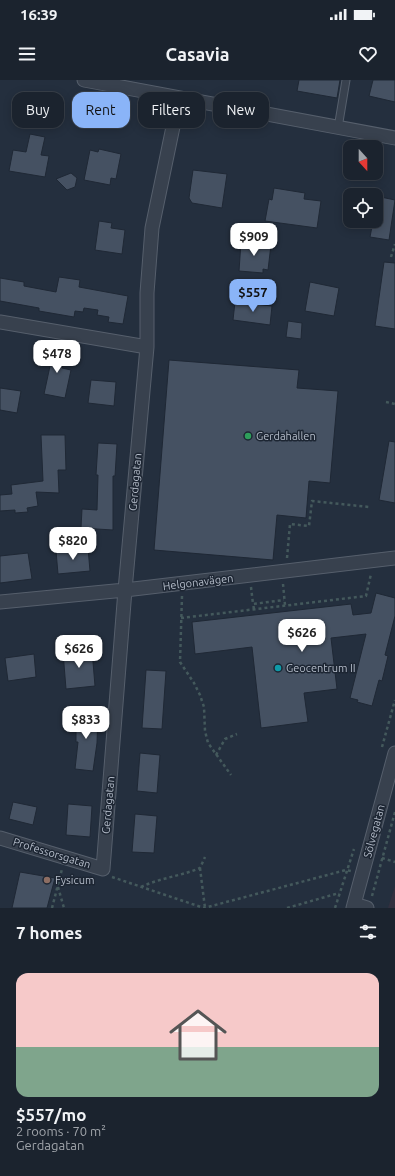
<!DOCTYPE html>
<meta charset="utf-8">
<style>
:root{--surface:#1b232e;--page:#282f3a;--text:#f1f3f6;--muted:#a0a4aa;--line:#39404a;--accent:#8ab4f8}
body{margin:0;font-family:Ubuntu,sans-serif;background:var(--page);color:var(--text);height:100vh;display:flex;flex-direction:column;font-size:15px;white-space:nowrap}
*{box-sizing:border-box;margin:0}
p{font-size:13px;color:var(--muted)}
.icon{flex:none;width:22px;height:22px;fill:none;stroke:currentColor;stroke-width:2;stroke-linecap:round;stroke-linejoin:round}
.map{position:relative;height:828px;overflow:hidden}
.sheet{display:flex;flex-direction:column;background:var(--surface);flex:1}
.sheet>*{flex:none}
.top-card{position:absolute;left:12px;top:12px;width:371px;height:36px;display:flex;gap:8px}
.needle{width:26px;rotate:159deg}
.controls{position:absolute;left:343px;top:60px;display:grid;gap:8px}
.controls a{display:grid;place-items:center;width:40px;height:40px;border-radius:8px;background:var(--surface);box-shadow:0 2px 10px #0003,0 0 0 1px var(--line);font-size:20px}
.price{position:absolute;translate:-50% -34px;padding:0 9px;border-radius:8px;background:#fff;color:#222;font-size:13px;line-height:26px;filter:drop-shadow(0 1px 2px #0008)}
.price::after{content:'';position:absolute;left:50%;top:24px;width:12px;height:9px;margin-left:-6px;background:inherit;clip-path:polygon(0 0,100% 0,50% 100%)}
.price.active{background:var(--accent);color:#111}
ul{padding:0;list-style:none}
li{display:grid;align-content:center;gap:8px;height:212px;padding:0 16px}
li span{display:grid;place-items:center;height:124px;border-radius:12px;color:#555}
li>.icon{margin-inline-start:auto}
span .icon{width:72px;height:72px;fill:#fffc;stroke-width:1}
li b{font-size:17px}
h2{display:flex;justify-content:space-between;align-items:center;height:48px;padding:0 16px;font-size:17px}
.chip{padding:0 14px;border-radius:12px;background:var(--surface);box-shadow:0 2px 10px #0003,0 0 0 1px var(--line);font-size:14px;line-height:36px}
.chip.active{background:var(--accent);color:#111}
.status{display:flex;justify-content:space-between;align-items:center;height:28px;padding:0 20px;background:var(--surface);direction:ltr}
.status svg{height:11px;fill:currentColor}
header{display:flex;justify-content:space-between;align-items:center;height:52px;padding:0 16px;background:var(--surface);font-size:18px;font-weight:700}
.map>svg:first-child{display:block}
</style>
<div class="status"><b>16:39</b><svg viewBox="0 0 49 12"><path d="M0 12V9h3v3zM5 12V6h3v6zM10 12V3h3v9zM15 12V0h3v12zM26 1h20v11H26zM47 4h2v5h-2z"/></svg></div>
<header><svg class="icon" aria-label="menu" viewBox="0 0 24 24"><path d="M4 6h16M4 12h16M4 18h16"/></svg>Casavia<svg class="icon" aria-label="heart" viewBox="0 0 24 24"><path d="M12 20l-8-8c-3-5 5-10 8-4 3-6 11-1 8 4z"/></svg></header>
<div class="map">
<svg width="395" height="828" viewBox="0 0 395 828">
<rect width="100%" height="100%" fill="#242f3e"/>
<path fill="#32303f" d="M 395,806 L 395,828 L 388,828 Z"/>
<path fill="#455162" stroke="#1f2835" d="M 299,0 L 340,0 L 337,18 L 297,11 Z
M 373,0 L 395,0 L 395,22 L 369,16 Z
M 30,54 L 45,57 L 41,75 L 49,76 L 45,97 L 9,91 L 13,70 L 26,72 Z
M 99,69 L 121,74 L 116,99 L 111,98 L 110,105 L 84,100 L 90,70 L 98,72 Z
M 193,90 L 227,94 L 222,128 L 192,123 L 189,118 Z
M 71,93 L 77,98 L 75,107 L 67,110 L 56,99 Z
M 274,108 L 305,113 L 304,119 L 321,121 L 317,148 L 265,141 L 269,119 L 272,120 Z
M 376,116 L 395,120 L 389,160 L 370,157 L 373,141 L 376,141 Z
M 99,141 L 112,143 L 111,148 L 125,150 L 122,174 L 95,170 Z
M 241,162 L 271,165 L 268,190 L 263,189 L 263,193 L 239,191 Z
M 384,182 L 395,183 L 395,249 L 375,246 Z
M 59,197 L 80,200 L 79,207 L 128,216 L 123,244 L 108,242 L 109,237 L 97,235 L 98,230 L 84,228 L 83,232 L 75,231 L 74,237 L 39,231 L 39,228 L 0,221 L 0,198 L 24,202 L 24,206 L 56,212 Z
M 310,202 L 339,208 L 334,236 L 305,231 Z
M 235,222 L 272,226 L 270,245 L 233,240 Z
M 288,241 L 302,243 L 301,259 L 286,257 Z
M 47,269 L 65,272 L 62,288 L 71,290 L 65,318 L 44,314 L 50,286 L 44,284 Z
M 169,280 L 299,290 L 297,308 L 338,311 L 330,403 L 309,401 L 306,438 L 277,435 L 273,480 L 154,470 Z
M 91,300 L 116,302 L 114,326 L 88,323 Z
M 0,308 L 21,311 L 17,333 L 0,330 Z
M 41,355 L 65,355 L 66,390 L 58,390 L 59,413 L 36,412 L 38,426 L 27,428 L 28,432 L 15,433 L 15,430 L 0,431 L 0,415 L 12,414 L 11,405 L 43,401 Z
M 389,361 L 395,362 L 395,423 L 379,420 Z
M 98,363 L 117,364 L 115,396 L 113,396 L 113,450 L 81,448 L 82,429 L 97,430 L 98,395 L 96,395 Z
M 88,468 L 90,491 L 58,494 L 56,471 Z
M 28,473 L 32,499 L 0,503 L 0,476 Z
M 376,513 L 395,518 L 395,536 L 385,575 L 388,576 L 382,601 L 379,600 L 372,626 L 357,622 L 358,620 L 350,618 L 366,554 L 331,558 L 337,609 L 304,613 L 308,642 L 261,648 L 252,567 L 195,574 L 192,542 L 351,524 L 353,535 L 371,533 Z
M 77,570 L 77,572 L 92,570 L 95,606 L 66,609 L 63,572 Z
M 34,574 L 36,597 L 8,601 L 5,578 Z
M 146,590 L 166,591 L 162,649 L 142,648 Z
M 76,633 L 98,633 L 97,663 L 93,691 L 75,689 L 78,662 L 76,662 Z
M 140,673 L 160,675 L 157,713 L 137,711 Z
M 13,722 L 37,727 L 33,745 L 9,739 Z
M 68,724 L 92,726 L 90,757 L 66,755 Z
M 135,734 L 157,736 L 154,773 L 132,772 Z
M 20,792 L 55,798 L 47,828 L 12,828 Z"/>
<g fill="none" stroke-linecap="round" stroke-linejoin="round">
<defs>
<path id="service" d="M 338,48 L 346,0"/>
<path id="minor" d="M 84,0 L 395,58
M 0,242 L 147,267
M 0,522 L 125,510 L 395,478
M 0,758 L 103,789 L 125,510 L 147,267 L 147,213 L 152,148 L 179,18
M 354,824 L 367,828
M 353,828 L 395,673"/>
</defs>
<use href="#service" stroke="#565f6c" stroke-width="9"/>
<use href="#minor" stroke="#565f6c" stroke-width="15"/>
<path stroke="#44595c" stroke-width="2.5" stroke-dasharray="3 3" stroke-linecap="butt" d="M 391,177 L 395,164
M 386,322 L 395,324
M 287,478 L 290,444 L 309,446 L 312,421 L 369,427
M 283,504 L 285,525
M 251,507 L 253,524
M 182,516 L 180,582 L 194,603 L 200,615 L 204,627 L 205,651 L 208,663 L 231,695
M 254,529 L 253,524 L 284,520
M 181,538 L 366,516 L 371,494
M 382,667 L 395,620
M 216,675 L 225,659 L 237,654
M 382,778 L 395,782
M 200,788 L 205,828
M 112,797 L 204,828 L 346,790 L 351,791
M 58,807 L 64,828
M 141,807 C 160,798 181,796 200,788 L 205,777
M 372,816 L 395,732
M 52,828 L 62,789
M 287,828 L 339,813
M 335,828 L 354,769"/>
<use href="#service" stroke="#38414e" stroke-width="7"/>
<use href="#minor" stroke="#38414e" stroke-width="13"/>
</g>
<circle fill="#2e9e5b" stroke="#1d2633" stroke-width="1.5" cx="248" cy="356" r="4"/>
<circle fill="#0f9aa8" stroke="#1d2633" stroke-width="1.5" cx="278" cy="588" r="4"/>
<circle fill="#8d6e63" stroke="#1d2633" stroke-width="1.5" cx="47" cy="800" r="4"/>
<g text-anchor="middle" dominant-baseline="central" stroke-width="3" stroke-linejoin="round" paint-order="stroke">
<g font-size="11" fill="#b4bcc9" stroke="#1d2633" text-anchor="start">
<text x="256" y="356">Gerdahallen</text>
<text x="286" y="588">Geocentrum II</text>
<text x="55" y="800">Fysicum</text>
</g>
<g font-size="11" fill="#b4bcc9" stroke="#1d2633">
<text transform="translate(135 402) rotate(-85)">Gerdagatan</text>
<text transform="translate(198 502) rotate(-7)">Helgonavägen</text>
<text transform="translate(108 725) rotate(-85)">Gerdagatan</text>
<text transform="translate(374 751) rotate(-75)">Sölvegatan</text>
<text transform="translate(52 773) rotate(17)">Professorsgatan</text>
</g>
</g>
</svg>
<div class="controls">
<a><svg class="needle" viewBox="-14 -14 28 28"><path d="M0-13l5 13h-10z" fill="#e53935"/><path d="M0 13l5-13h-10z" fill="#a0a4aa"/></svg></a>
<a><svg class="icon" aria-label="locate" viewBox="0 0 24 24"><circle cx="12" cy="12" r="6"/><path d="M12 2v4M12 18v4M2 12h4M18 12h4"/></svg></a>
</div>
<b class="price" style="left:254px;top:177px">$909</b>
<b class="price active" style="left:253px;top:233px">$557</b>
<b class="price" style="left:57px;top:294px">$478</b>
<b class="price" style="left:73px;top:481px">$820</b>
<b class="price" style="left:302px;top:573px">$626</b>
<b class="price" style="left:79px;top:589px">$626</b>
<b class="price" style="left:86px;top:660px">$833</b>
<div class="top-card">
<a class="chip">Buy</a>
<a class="chip active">Rent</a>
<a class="chip">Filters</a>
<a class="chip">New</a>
</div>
</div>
<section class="sheet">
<h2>7 homes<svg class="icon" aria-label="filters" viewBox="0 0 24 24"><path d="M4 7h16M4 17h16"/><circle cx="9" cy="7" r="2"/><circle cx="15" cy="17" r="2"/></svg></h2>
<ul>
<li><span style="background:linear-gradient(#f6c9c9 60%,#7fa58c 0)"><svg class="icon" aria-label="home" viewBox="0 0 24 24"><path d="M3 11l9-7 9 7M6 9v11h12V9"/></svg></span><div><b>$557/mo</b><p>2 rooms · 70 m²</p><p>Gerdagatan</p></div></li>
</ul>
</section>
